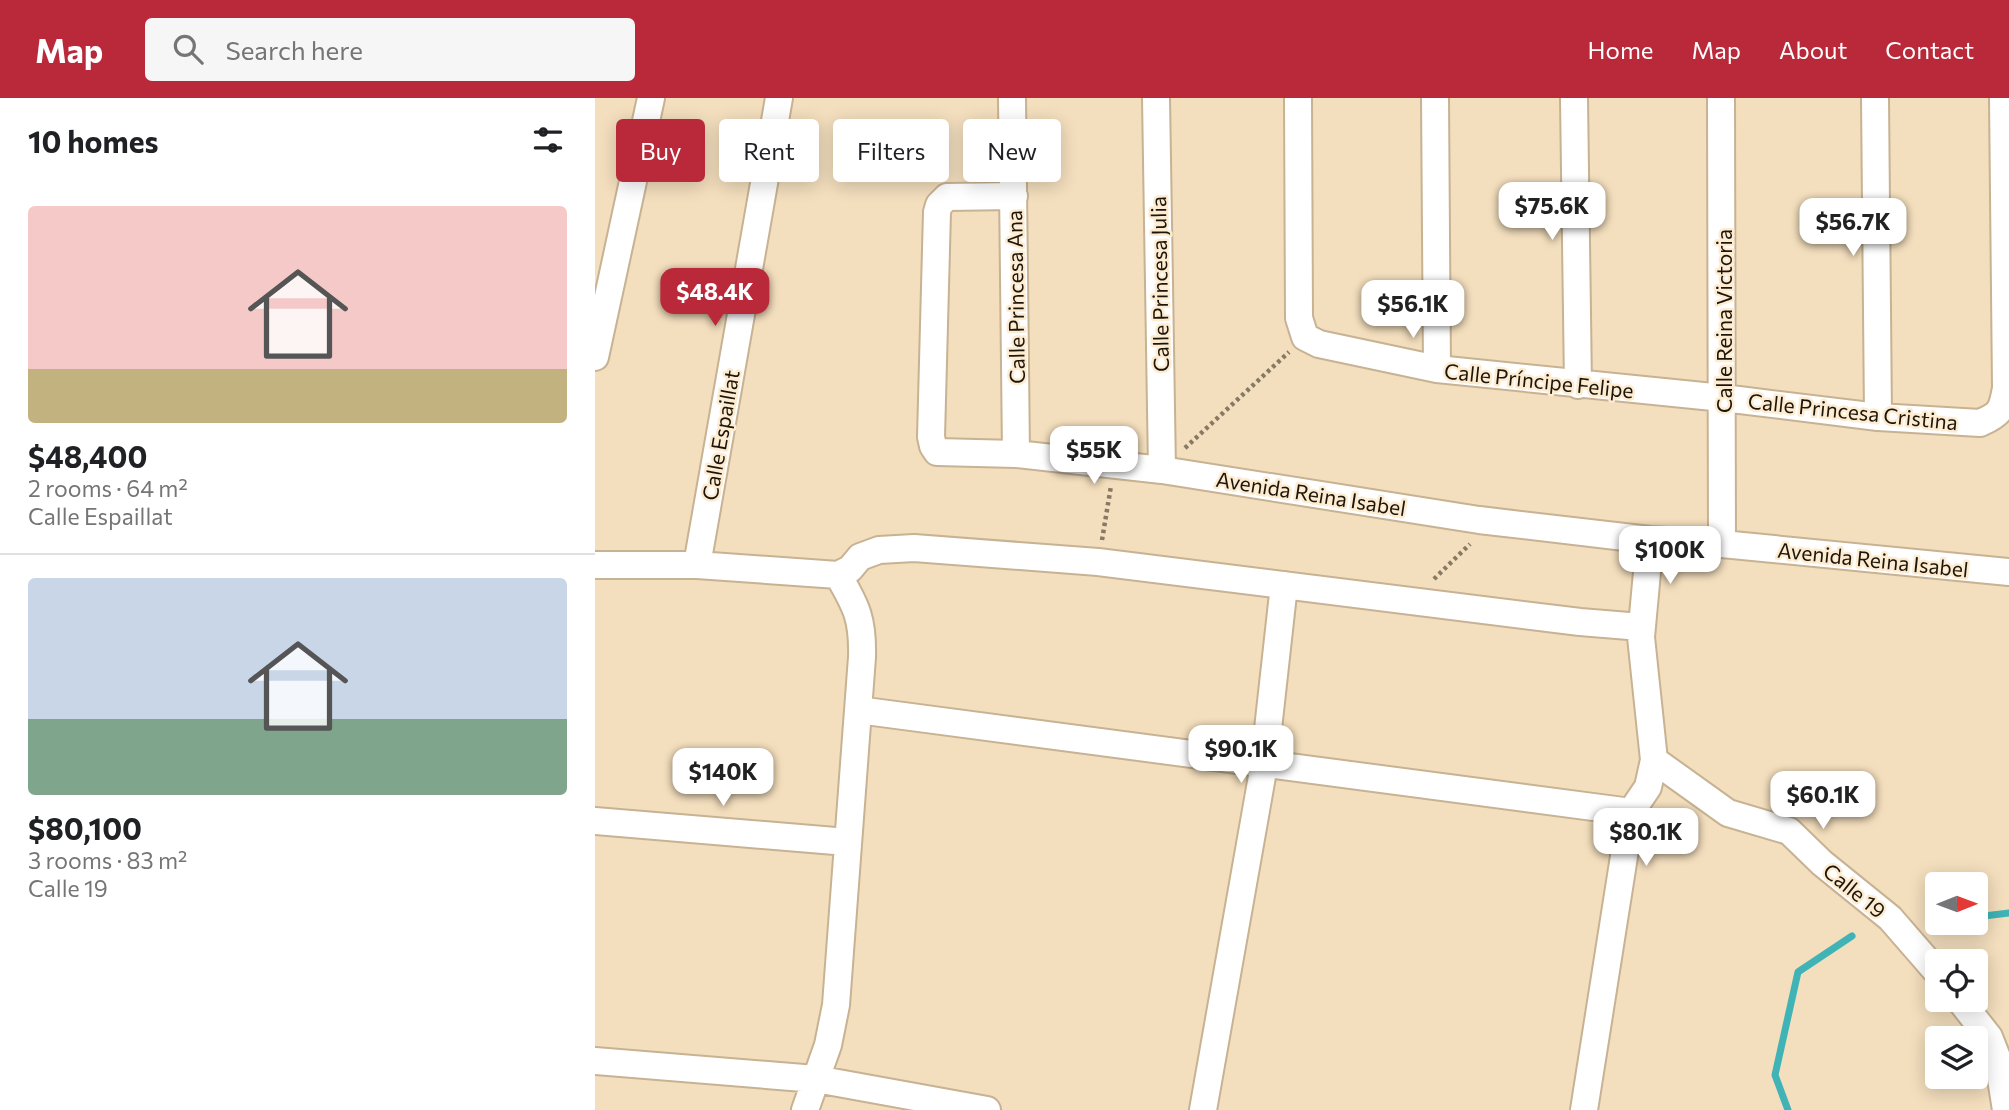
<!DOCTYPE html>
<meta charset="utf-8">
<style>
:root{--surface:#fff;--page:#f6f6f6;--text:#202124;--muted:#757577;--line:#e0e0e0;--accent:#ba293a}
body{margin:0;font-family:Commissioner,sans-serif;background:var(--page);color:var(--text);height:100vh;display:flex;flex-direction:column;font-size:26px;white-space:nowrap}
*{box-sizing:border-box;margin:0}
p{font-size:23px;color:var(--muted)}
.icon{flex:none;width:38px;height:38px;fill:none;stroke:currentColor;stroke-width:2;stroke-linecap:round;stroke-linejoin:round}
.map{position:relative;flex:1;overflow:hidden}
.sheet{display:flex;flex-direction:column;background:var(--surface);width:595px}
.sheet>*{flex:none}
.hud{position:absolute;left:21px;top:21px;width:665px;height:63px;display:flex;gap:14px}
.needle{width:46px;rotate:89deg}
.controls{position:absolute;left:1330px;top:774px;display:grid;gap:14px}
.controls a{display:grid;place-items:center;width:63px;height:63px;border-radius:7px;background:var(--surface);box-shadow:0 4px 18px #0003;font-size:35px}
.price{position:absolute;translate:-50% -60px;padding:0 16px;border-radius:14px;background:#fff;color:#222;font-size:23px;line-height:46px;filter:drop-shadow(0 2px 4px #0008)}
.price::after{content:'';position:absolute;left:50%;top:42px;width:21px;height:16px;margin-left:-10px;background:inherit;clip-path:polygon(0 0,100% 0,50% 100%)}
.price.on{background:var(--accent);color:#fff}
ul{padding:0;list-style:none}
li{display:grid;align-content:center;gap:14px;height:371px;padding:0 28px}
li+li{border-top:2px solid var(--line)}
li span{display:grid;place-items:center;height:217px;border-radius:7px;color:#555}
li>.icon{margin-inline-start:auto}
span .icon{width:126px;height:126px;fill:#fffc;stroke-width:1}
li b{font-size:30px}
h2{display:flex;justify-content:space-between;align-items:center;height:84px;padding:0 28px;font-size:30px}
.pill{padding:0 24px;border-radius:7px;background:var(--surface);box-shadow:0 4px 18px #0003;font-size:24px;line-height:63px}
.pill.on{background:var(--accent);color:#fff}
header{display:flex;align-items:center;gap:42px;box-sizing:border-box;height:98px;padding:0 35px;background:var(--accent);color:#fff}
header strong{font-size:33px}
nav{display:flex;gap:38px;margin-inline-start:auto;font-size:24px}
.search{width:490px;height:63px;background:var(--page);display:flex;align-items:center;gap:18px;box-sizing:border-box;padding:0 24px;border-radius:7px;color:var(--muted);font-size:26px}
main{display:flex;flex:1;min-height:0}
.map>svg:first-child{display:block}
</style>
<header>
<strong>Map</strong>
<div class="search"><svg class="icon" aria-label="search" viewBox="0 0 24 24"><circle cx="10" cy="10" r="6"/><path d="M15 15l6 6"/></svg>Search here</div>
<nav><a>Home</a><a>Map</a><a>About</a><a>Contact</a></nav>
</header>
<main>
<section class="sheet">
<h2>10 homes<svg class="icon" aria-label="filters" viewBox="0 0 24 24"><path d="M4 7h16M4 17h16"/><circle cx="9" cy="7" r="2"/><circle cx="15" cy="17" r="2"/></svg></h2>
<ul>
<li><span style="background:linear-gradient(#f6c9c9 75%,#c2b280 0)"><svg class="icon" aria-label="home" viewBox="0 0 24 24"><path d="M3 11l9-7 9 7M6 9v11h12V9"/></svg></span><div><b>$48,400</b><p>2 rooms · 64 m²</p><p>Calle Espaillat</p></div></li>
<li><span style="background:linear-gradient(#c9d6e8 65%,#7fa58c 0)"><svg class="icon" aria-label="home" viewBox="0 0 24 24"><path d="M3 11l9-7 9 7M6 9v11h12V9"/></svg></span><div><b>$80,100</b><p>3 rooms · 83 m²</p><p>Calle 19</p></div></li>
</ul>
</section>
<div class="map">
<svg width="1414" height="1012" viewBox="0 0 1414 1012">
<rect width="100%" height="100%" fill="#f3debd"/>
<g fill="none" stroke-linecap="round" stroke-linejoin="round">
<path stroke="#3fb3b6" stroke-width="7" d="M 1381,819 L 1414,815
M 1336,824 L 1342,823
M 1193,1012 L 1180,977 L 1203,874 L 1257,838"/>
<defs>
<path id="minor" d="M 417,0 L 421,356
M 561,0 L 567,372
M 703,0 L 704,220 L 710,239 L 724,246 L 842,271 L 1128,300 L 1283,319 L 1385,325 C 1406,316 1407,312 1411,290 L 1408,0
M 840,0 L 842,271
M 979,0 L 983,287
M 1126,0 L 1127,446
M 1280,0 L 1283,319
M 419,98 L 352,99 L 344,107 L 342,114 L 336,339 L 338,348 L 342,354 L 421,356 L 567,372 L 884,422 L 1055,442 L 1127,446 L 1414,474
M 0,259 L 56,0
M 0,467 L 102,467 L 243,477 C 262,509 268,522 267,559 L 241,907 L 233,947 L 210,1012
M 102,467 L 184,0
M 243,477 L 255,471 L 265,459 L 284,452 L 319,450 L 503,464 L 985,524 L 1046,529
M 263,612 L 1036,714
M 1059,662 L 1133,715 L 1194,733 L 1227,765 L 1295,820 L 1342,874
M 0,723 L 252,744
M 1364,901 L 1394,939 L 1403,962 L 1411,1012
M 0,963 L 221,981 L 392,1012
M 608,1012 L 669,667 L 689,487
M 989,1012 L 1036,714 L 1053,689 L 1059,662 L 1046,539 L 1055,442"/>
</defs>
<use href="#minor" stroke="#c7b293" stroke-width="30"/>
<path stroke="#877963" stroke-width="4.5" stroke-dasharray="3.5 3.5" stroke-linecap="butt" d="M 590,350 L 694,254
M 507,442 L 516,388
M 839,481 L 875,446"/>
<use href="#minor" stroke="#fff" stroke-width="26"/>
</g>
<g text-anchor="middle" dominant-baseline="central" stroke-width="5" stroke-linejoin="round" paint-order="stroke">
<g font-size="21" fill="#1c1509" stroke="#fdecd1">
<text transform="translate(564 186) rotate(-91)">Calle Princesa Julia</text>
<text transform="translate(420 199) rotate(-91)">Calle Princesa Ana</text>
<text transform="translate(1128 223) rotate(-90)">Calle Reina Victoria</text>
<text transform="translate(944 282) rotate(6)">Calle Príncipe Felipe</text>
<text transform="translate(1258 313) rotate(6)">Calle Princesa Cristina</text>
<text transform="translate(125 337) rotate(-80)">Calle Espaillat</text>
<text transform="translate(716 395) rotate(9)">Avenida Reina Isabel</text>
<text transform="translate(1278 461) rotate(6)">Avenida Reina Isabel</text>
<text transform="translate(1260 792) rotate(39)">Calle 19</text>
</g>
</g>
</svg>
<div class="controls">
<a><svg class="needle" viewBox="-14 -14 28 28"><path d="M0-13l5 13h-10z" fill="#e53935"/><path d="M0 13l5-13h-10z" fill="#757577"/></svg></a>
<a><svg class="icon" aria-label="locate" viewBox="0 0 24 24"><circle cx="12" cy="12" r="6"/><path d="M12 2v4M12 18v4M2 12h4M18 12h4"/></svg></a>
<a><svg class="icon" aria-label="layers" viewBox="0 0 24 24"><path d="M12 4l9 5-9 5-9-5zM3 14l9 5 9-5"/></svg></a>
</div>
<b class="price" style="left:957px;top:144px">$75.6K</b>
<b class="price" style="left:1258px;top:160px">$56.7K</b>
<b class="price on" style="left:120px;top:230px">$48.4K</b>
<b class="price" style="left:818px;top:242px">$56.1K</b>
<b class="price" style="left:499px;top:388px">$55K</b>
<b class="price" style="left:1075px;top:488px">$100K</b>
<b class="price" style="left:646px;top:687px">$90.1K</b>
<b class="price" style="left:128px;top:710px">$140K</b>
<b class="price" style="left:1228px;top:733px">$60.1K</b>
<b class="price" style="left:1051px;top:770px">$80.1K</b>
<div class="hud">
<a class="pill on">Buy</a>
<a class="pill">Rent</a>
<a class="pill">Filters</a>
<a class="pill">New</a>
</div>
</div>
</main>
